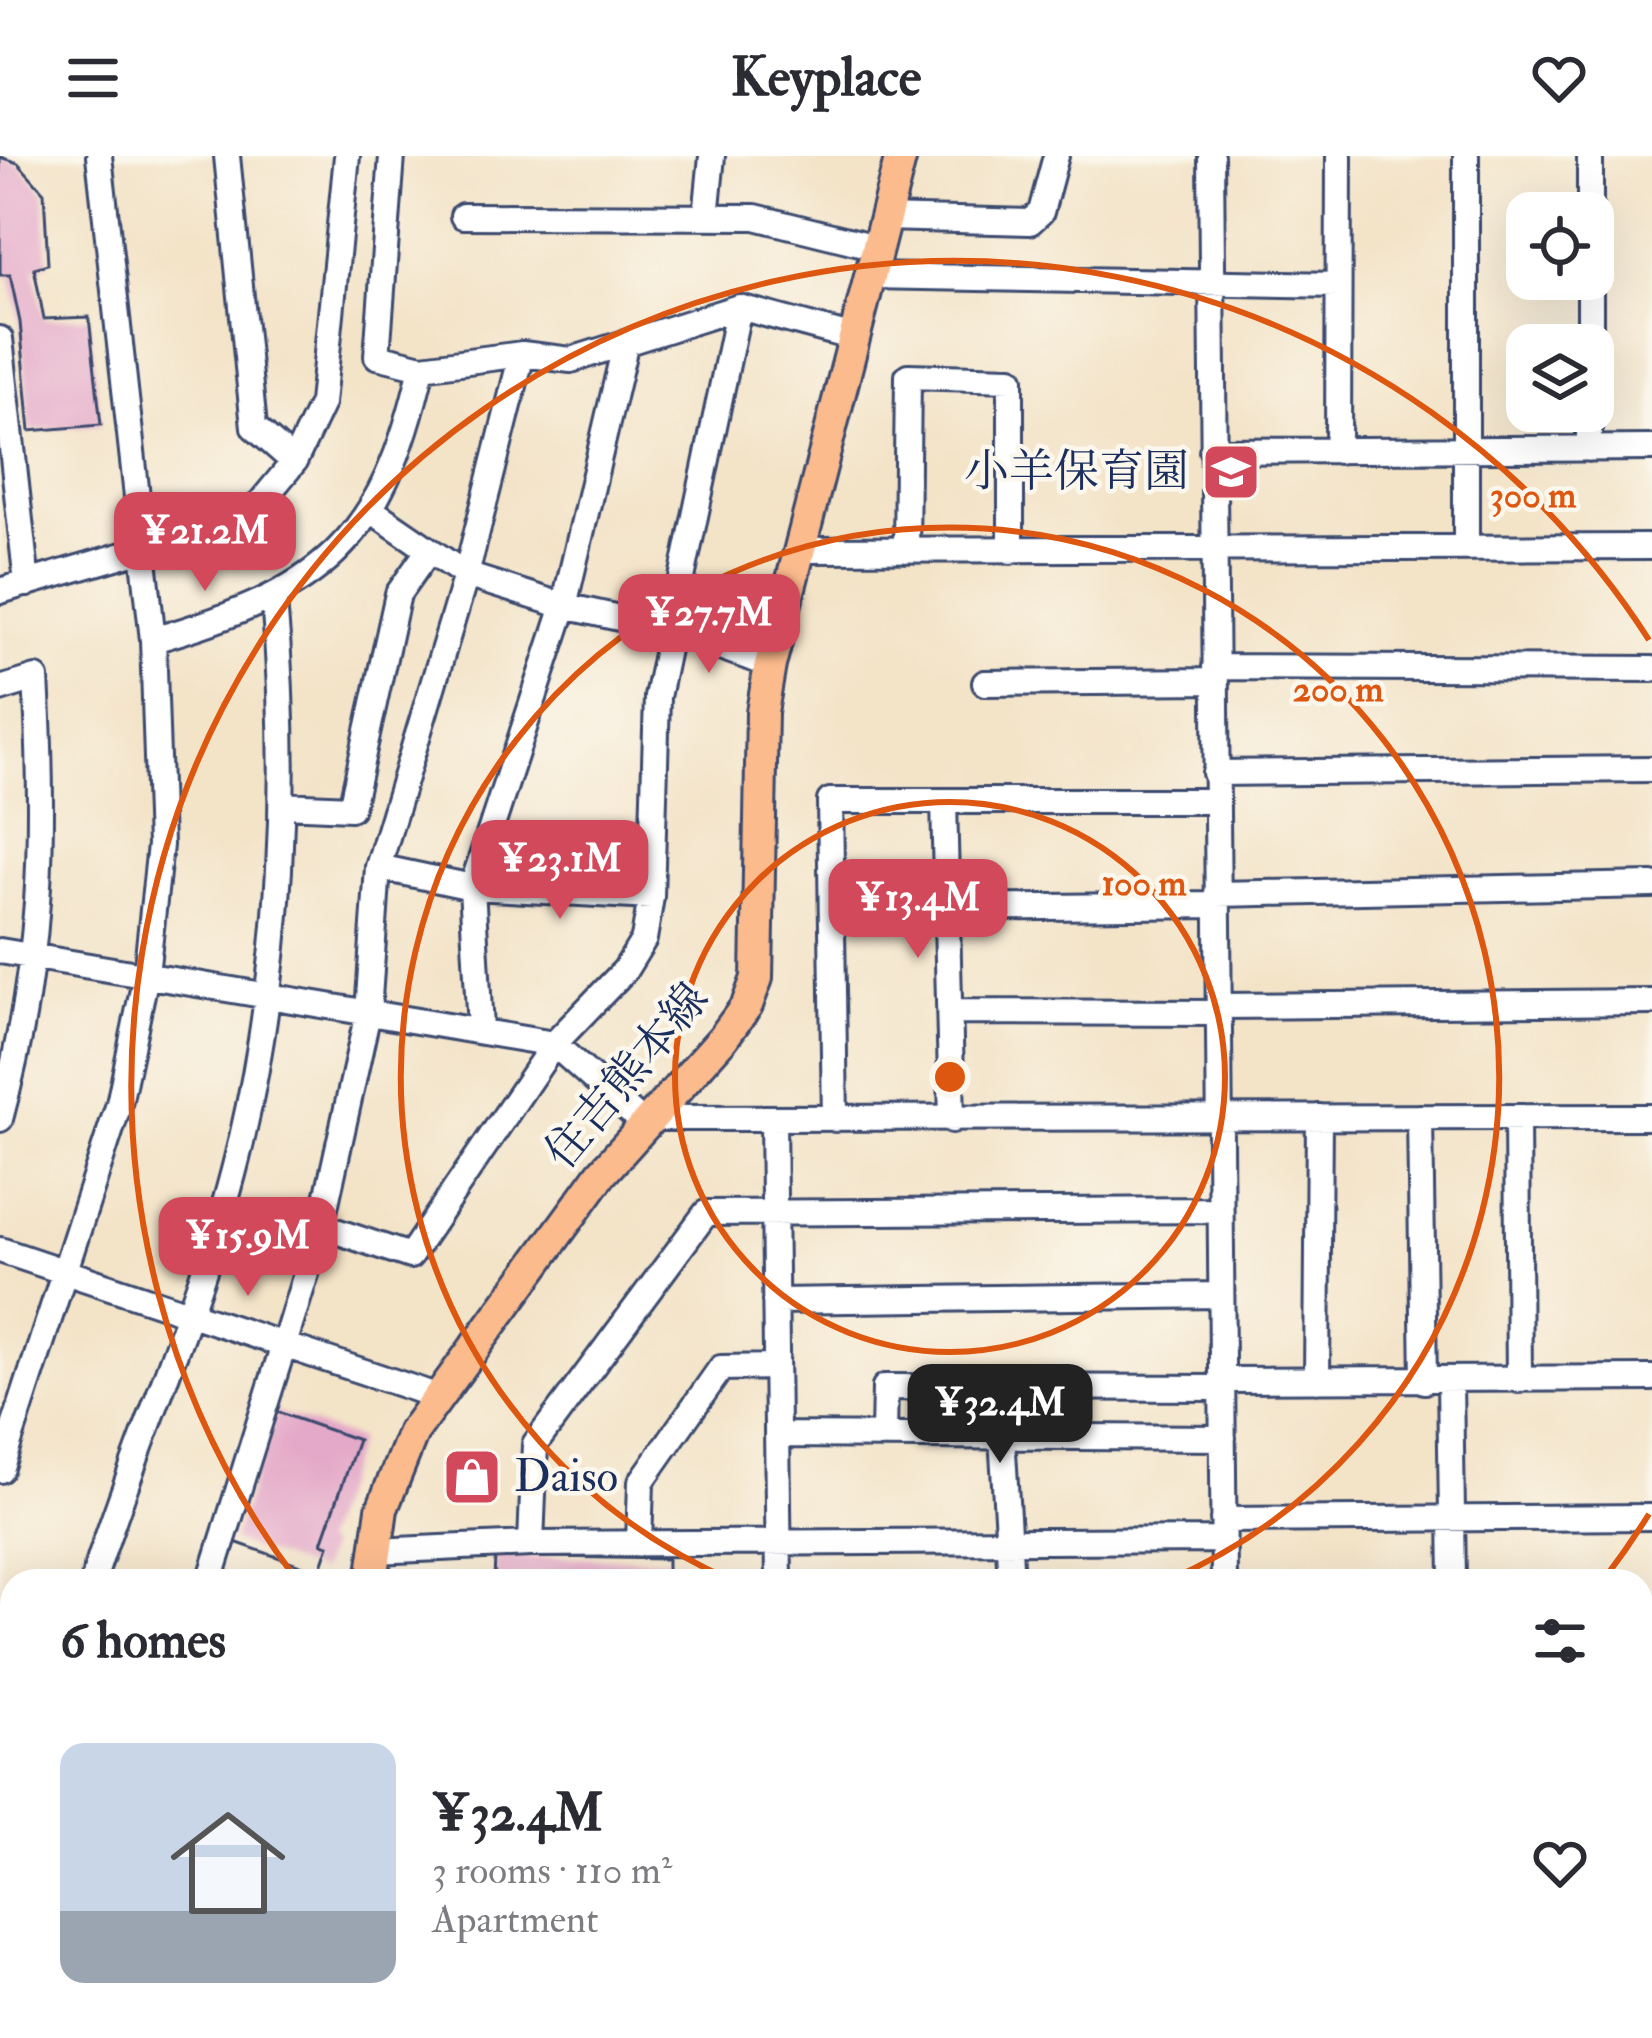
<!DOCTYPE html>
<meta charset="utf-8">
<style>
:root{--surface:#fff;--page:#f2f2f3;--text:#2b2b33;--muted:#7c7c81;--line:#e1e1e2;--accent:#d1495b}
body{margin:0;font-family:"IM FELL Double Pica","Noto Serif JP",serif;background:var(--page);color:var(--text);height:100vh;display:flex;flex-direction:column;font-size:45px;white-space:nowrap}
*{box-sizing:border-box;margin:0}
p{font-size:39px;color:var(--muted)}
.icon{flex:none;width:66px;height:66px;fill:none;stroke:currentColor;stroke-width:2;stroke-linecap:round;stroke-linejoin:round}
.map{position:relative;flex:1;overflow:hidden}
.side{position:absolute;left:0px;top:1413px;width:1653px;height:471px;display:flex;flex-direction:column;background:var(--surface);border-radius:36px 36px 0 0;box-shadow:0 12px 48px #0002}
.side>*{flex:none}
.buttons{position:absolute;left:1506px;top:36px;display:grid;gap:24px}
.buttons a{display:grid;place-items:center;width:108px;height:108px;border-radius:24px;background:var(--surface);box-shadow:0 12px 48px #0002;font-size:60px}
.price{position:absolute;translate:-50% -102px;padding:0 27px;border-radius:24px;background:var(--accent);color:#fff;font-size:39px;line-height:78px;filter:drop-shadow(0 3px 6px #0008)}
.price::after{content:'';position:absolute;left:50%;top:72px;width:36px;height:27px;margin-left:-18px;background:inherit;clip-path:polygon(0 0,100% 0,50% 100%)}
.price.on{background:#222;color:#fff}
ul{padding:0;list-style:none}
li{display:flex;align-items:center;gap:36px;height:300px;padding:0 60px}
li+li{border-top:3px solid var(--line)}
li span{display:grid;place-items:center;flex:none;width:336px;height:240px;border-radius:24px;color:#555}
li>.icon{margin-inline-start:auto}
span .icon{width:144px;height:144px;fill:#fffc;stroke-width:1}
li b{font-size:51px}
h2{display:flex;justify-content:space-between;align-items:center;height:144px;padding:0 60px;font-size:51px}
header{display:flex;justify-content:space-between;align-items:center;height:156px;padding:0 60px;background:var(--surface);font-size:54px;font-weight:700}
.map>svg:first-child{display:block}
</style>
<header><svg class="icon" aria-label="menu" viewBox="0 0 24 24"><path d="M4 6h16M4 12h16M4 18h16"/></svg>Keyplace<svg class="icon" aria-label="heart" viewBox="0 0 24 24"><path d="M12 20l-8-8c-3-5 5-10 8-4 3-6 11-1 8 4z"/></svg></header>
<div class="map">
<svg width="1652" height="1882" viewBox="0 0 1652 1882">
<rect width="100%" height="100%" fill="#fbf7ec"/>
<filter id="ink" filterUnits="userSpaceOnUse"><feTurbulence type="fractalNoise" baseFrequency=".00833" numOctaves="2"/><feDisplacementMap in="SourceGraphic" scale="24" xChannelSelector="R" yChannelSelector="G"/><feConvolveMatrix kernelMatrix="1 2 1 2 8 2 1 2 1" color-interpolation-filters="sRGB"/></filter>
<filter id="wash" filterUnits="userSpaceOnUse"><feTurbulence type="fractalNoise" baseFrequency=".004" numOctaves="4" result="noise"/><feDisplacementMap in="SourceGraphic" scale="48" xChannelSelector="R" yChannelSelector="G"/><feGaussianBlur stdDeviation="2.7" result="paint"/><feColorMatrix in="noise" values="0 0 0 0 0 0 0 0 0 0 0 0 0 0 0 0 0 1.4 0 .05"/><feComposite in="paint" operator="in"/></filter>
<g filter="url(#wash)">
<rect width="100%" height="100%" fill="#f3e3c7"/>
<g id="blocks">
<path fill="#e4a8c8" d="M 0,1 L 18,7 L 44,36 L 48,108 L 34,112 L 44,163 L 89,161 L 101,269 L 30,275 L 20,166 L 10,119 L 0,119 Z
M 277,1256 L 358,1284 L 322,1387 L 329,1389 L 320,1416 L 232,1385 Z
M 495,1400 L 667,1403 L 667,1425 L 494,1425 Z"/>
</g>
</g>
<g filter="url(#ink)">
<use href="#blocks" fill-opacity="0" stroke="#3b4a6e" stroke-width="3"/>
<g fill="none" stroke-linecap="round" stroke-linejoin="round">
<defs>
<path id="minor" d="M 227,0 L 254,271 L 294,306
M 392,0 L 377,200 L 422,211 L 522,198 L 571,204 L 739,151 L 851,181
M 1211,0 L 1224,1425
M 1590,57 L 1590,0
M 463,60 L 755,61 L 876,91
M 706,61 L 712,0
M 883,62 L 1030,66 L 1041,56 L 1056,0
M 868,120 L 1338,129
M 0,183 L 27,428
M 1590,189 L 1590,123
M 1589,293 L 1589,255
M 1212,295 L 1652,292
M 1338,295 L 1339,0
M 371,354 L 466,419 L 564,450 L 670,473 L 770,509
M 1466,391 L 1466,0
M 799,394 L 1652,391
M 906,394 L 908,220 L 1011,223 L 1011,395
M 0,435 L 191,379 L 256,352 L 294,306 L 322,247 L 347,0
M 153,484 C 322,435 382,388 422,211
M 1215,511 L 1652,513
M 985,527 L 1214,525
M 0,533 L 36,522 C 45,681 42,809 0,963
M 1215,617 L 1652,613
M 944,645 L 952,964
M 283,649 L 351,652 L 398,438 L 429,394
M 378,711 L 472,731 L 651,741
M 1217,738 L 1652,729
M 947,752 L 1217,749
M 0,795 L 554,888 L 643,967
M 1218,850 L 1652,846
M 950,856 L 1218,857
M 480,873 L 472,731 L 564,450 L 625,190
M 1420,961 L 1424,1225
M 1517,961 L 1519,1224
M 646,962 L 1652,961
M 835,963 L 830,645 L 1216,645
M 773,965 L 779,1425
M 321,1070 L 410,1100 L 554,888 L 625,814 L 644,783 L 651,741 L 657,541 L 739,151
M 0,1094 L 436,1240
M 775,1145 L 1221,1139
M 1222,1224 L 1652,1222
M 1317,1224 L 1319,961
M 1450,1225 L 1453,1425
M 777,1279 L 1223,1282
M 884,1279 L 885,1231 L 1223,1232
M 1002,1280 L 1011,1425
M 0,1314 L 119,948 L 146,819 L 160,689 L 153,484 L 99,0
M 1223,1364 L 1652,1361
M 531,1388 L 535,1288 L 706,1057 L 1220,1054
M 639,1388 L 641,1326 L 721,1212 L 776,1211
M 375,1395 L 531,1388 L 1223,1384
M 93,1425 C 139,1278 206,1137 241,986 C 282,810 290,623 274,444
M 210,1425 L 321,1070 L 368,857 L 378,711 L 466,419 L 522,198
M 1641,1457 L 1652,1456
M 0,1712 L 12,1678
M 1225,1872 L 1225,1882
M 56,1882 L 59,1872
M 214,1882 L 268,1876 L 340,1882
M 746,1882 L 747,1872"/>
<path id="major" d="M 372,1425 L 382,1353 L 413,1276 L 601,1018 L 723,882 L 747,849 L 757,822 L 762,556 L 770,509 L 901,0
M 0,1550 L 12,1554
M 1641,1599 L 1652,1599
M 396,1872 L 397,1882"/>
</defs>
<use href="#minor" stroke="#3b4a6e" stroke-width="30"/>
<use href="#major" stroke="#3b4a6e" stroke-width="36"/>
<use href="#minor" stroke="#fff" stroke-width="24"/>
<use href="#major" stroke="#fbbb8d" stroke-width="30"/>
</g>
</g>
<g fill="none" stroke="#de5710" stroke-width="6">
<circle cx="950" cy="921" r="275"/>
<path d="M731 1424A549 549 0 1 1 1169 1424"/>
<path d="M1649 1358A824 824 0 0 1 1604 1423M296 1423A824 824 0 1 1 1649 484"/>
</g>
<defs>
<symbol id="school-square" viewBox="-11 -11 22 22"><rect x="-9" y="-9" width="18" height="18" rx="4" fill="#d1495b" stroke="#fbf7ec"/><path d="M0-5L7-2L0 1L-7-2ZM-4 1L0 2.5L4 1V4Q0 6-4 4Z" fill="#fff"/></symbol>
<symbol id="shop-square" viewBox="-11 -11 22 22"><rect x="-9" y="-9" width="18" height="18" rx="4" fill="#d1495b" stroke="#fbf7ec"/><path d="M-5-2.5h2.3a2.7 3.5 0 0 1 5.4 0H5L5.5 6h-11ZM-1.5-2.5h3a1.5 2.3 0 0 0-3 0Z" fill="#fff"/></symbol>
</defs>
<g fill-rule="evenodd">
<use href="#school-square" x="1198" y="283" width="66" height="66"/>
<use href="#shop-square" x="439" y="1288" width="66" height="66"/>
</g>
<g text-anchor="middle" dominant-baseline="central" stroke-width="9" stroke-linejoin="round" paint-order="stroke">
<g font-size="45" fill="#1b2f5e" stroke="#fbf7ec" text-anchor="end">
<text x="1189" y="316">小羊保育園</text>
<text x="514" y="1321" text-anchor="start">Daiso</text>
</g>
<g font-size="45" fill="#1b2f5e" stroke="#fbf7ec">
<text transform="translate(627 920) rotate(-50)">住吉熊本線</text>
</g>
</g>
<circle cx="950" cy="921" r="18" fill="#de5710" stroke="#fbf7ec" stroke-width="6"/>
<g font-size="36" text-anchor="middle" font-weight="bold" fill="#de5710" stroke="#fbf7ec" stroke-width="9" stroke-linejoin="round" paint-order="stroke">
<text x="1533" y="351">300 m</text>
<text x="1338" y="545">200 m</text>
<text x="1144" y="739">100 m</text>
</g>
</svg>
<div class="buttons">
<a><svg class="icon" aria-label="locate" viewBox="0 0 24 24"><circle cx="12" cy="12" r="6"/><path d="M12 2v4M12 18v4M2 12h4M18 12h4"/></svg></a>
<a><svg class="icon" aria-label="layers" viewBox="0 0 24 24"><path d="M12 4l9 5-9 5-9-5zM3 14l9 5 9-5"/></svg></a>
</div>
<b class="price" style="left:205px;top:438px">¥21.2M</b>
<b class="price" style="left:709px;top:520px">¥27.7M</b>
<b class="price" style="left:560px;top:766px">¥23.1M</b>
<b class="price" style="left:918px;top:805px">¥13.4M</b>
<b class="price" style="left:248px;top:1143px">¥15.9M</b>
<b class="price on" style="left:1000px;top:1310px">¥32.4M</b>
<section class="side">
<h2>6 homes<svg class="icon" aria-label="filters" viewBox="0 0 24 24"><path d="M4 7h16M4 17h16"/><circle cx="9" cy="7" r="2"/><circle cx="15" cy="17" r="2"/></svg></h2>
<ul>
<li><span style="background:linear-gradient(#c9d6e8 70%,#9aa5b1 0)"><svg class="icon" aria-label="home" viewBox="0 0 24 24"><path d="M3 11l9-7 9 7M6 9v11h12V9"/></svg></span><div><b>¥32.4M</b><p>3 rooms · 110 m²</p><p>Apartment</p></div><svg class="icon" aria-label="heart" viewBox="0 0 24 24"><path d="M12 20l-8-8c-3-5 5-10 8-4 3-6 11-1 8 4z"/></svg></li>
</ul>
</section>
</div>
